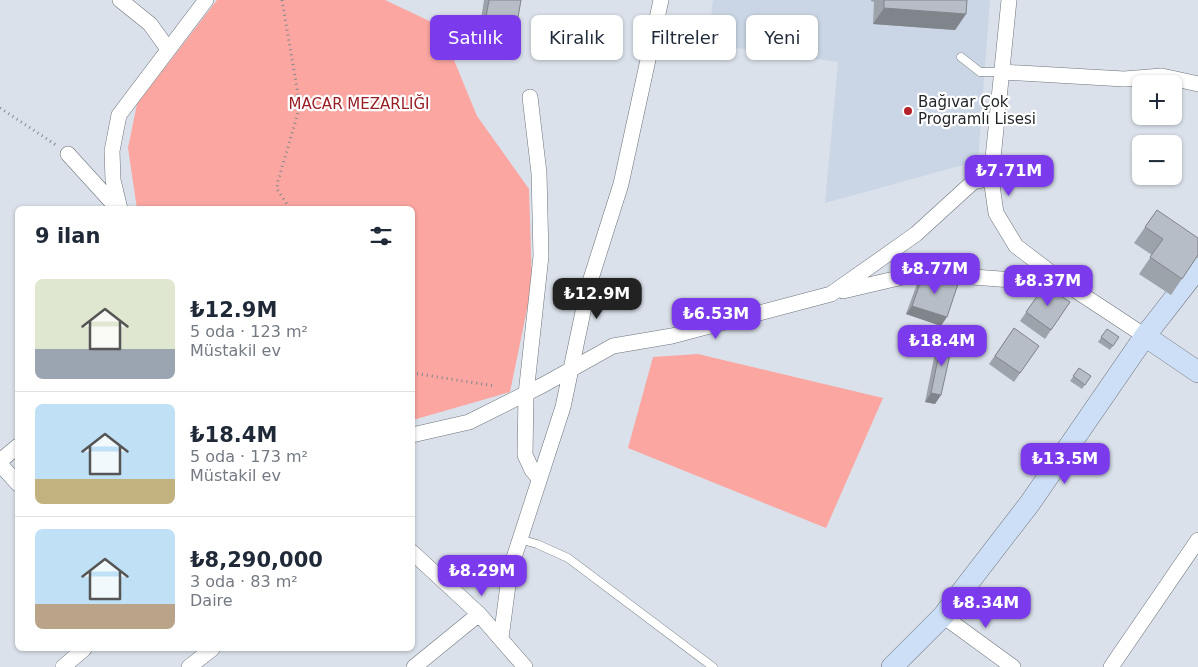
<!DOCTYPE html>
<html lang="tr">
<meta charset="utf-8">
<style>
:root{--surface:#fff;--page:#f6f6f7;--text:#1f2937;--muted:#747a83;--line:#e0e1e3;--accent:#7c3aed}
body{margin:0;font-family:"DejaVu Sans",sans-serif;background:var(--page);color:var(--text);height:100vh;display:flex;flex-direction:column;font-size:19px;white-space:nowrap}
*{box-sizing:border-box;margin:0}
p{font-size:16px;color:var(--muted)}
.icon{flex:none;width:28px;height:28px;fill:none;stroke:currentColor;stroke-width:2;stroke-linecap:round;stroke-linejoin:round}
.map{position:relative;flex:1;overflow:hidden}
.drawer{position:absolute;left:15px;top:206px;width:400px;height:445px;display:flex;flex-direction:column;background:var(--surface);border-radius:8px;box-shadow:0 1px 4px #0004}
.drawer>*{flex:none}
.hud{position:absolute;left:430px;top:15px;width:475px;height:45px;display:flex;gap:10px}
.tools{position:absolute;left:1132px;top:75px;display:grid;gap:10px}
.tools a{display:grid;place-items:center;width:50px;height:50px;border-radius:8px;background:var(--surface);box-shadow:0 1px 4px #0004;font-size:25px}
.price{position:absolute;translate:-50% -42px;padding:0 11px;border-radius:10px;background:var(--accent);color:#fff;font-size:16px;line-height:32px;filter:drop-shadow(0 1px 2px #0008)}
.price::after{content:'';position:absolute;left:50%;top:30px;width:15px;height:11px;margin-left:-8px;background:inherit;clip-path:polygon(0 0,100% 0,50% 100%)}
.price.on{background:#222;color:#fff}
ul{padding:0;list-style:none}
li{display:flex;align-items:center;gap:15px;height:125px;padding:0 20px}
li+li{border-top:1px solid var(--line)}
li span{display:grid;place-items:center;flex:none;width:140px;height:100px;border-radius:8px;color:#555}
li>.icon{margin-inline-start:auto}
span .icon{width:60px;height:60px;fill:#fffc;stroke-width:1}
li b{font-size:21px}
h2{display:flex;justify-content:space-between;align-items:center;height:60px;padding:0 20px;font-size:21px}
.chip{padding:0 18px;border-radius:8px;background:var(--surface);box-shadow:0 1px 4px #0004;font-size:18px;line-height:45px}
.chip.on{background:var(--accent);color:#fff}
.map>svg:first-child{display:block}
</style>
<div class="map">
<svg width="1198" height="667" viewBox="0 0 1198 667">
<rect width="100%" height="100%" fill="#dae1ea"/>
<path fill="#cad6e5" d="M 713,0 L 990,0 L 978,161 L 825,203 L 838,62 L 708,44 Z"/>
<path fill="#fba6a0" d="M 217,0 L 385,0 L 440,26 L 477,116 L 529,189 L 532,285 L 510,392 L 413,420 L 412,209 L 137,209 L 128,148 L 137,104 Z
M 698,354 L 883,398 L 826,528 L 628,448 L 653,357 Z"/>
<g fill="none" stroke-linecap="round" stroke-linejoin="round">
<defs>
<path id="lane" d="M 961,57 L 980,72 L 1002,72
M 519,539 L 537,544 L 568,558 L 713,667"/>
<path id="street" d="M 120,0 L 150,24 L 168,49
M 1009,0 L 991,178 L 996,213 L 1016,246 L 1066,284 L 1145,336
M 1002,72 L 1124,79 L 1162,76 L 1198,84
M 530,97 L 539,173 L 541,256 L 526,394 L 525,455 L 532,470 L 538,477
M 68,154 L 118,209
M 120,209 L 113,180 L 112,151 L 119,115 L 206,0
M 843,291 L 920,273 L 1066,284
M 412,435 L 469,422 L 543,385 L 613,346 L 672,336 L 831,294 L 916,234 L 973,182 L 991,178
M 0,461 L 18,446
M 0,464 L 18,484
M 412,552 L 479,614 L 525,667
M 943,616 L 1013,667
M 501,638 L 510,570 L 563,407 L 588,288 L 621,184 L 661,0
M 63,667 L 84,649
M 189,667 L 212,649
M 414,667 L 479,614
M 1111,667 L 1198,540"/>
<path id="secondary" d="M 1145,336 L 1198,372
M 892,667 L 943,616 L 1030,503 L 1145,336 L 1198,268"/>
</defs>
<use href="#lane" stroke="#6d737b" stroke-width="9"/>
<use href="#street" stroke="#6d737b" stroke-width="16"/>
<use href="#secondary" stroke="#6d737b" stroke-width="22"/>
<path stroke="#83888e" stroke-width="3" stroke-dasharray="1 4" stroke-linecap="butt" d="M 282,0 L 300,106 L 278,181 L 277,189 L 290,209
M 0,108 L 56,145
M 412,373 L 495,386"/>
<use href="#lane" stroke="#fff" stroke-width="8"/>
<use href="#street" stroke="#fff" stroke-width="15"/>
<use href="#secondary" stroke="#cddff7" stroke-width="21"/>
</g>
<path fill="#9da3aa" d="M 484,0 L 521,0 L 510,37 L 479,32 Z
M 871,0 L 967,0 L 966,14 L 955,30 L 873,24 L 874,2 L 871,1 Z
M 1157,210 L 1198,255 L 1171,295 L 1139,274 L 1152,255 L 1134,243 Z
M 924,272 L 941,326 L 906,314 L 918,281 Z
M 1045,285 L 1070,302 L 1045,339 L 1020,321 Z
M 1014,328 L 1039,346 L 1014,382 L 989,364 Z
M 1107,329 L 1119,337 L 1110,350 L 1098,342 Z
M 942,339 L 941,395 L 935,404 L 925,402 L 936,348 Z
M 1079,368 L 1091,376 L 1082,389 L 1070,381 Z"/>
<path fill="#80848b" d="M 884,8 L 966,14 L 955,30 L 873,24 Z
M 485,23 L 516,29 L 510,37 L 479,32 Z
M 912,306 L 947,317 L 941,326 L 906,314 Z
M 931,393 L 941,395 L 935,404 L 925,402 Z"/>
<path fill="#b7bdc6" stroke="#80848b" d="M 489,0 L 521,0 L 516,29 L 485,23 Z
M 884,0 L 967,0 L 966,14 L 884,8 Z
M 1157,210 L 1198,238 L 1198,255 L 1182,279 L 1150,257 L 1163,239 L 1145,227 Z
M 924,272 L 958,284 L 947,317 L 912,306 Z
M 1045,285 L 1070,302 L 1051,330 L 1026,312 Z
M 1014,328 L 1039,346 L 1020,373 L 995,356 Z
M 1107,329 L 1119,337 L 1113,346 L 1101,337 Z
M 942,339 L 953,341 L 941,395 L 931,393 Z
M 1079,368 L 1091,376 L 1085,385 L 1073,376 Z"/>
<circle fill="#b4232c" stroke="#fff" stroke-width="2" cx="908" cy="111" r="5"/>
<g text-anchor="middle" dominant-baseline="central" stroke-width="4.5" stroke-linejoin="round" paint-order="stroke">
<g font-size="15" fill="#232629" stroke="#fff" text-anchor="start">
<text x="918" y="102">Bağıvar Çok<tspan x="918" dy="17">Programlı Lisesi</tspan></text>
</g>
<g font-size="15" fill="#991e25" stroke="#fff">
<text x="359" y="104">MACAR MEZARLIĞI</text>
</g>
</g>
</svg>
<div class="tools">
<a>+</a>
<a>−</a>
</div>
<b class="price" style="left:1009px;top:197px">₺7.71M</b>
<b class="price" style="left:935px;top:295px">₺8.77M</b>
<b class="price" style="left:1048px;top:307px">₺8.37M</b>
<b class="price on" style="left:597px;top:320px">₺12.9M</b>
<b class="price" style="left:716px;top:340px">₺6.53M</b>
<b class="price" style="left:942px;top:367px">₺18.4M</b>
<b class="price" style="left:1065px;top:485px">₺13.5M</b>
<b class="price" style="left:482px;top:597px">₺8.29M</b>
<b class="price" style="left:986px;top:629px">₺8.34M</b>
<div class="hud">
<a class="chip on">Satılık</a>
<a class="chip">Kiralık</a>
<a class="chip">Filtreler</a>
<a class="chip">Yeni</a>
</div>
<section class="drawer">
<h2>9 ilan<svg class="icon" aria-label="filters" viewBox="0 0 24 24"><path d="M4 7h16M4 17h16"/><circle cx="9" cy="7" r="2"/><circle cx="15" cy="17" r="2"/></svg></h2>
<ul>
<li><span style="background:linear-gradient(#dfe7d0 70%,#9aa5b1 0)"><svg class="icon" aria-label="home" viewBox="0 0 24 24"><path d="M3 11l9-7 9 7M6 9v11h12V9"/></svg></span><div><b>₺12.9M</b><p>5 oda · 123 m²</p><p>Müstakil ev</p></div></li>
<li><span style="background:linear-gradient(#bfe0f5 75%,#c2b280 0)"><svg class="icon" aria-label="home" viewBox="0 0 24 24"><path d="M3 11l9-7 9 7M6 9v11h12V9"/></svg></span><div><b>₺18.4M</b><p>5 oda · 173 m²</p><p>Müstakil ev</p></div></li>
<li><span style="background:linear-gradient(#bfe0f5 75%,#b9a48a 0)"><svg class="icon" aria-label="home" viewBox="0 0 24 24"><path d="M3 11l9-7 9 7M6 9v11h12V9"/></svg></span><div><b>₺8,290,000</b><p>3 oda · 83 m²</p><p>Daire</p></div></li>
</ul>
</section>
</div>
